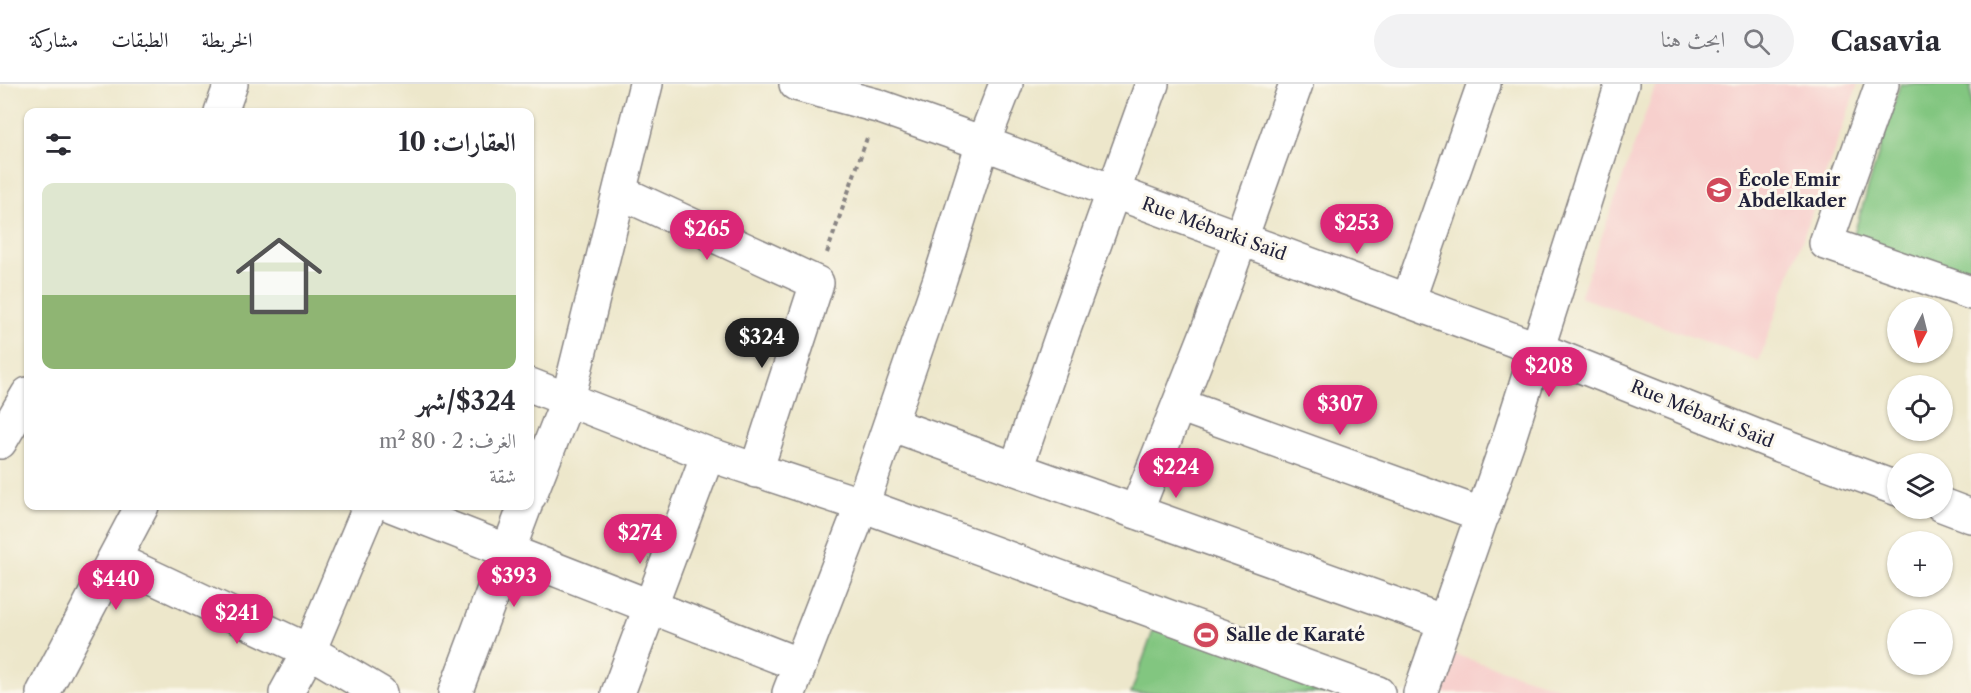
<!DOCTYPE html>
<html lang="ar">
<meta charset="utf-8">
<style>
:root{--surface:#fff;--page:#f2f2f3;--text:#2b2b33;--muted:#7c7c81;--line:#e1e1e2;--accent:#db2777}
body{margin:0;font-family:"Libre Caslon Text",Amiri,serif;background:var(--page);color:var(--text);direction:rtl;height:100vh;display:flex;flex-direction:column;font-size:22px;white-space:nowrap}
*{box-sizing:border-box;margin:0}
p{font-size:20px;color:var(--muted)}
.icon{flex:none;width:33px;height:33px;fill:none;stroke:currentColor;stroke-width:2;stroke-linecap:round;stroke-linejoin:round}
.map{position:relative;flex:1;overflow:hidden;direction:ltr}
.details{position:absolute;left:24px;top:24px;width:510px;height:402px;display:flex;flex-direction:column;background:var(--surface);border-radius:12px;box-shadow:0 2px 4px #0004;direction:rtl}
.details>*{flex:none}
.needle{width:39px;rotate:187deg}
.tools{position:absolute;left:1887px;top:213px;display:grid;gap:12px}
.tools a{display:grid;place-items:center;width:66px;height:66px;border-radius:50%;background:var(--surface);box-shadow:0 2px 4px #0004;font-size:30px}
.price{position:absolute;translate:-50% -51px;padding:0 14px;border-radius:21px;background:var(--accent);color:#fff;font-size:20px;line-height:39px;filter:drop-shadow(0 2px 3px #0008)}
.price::after{content:'';position:absolute;left:50%;top:36px;width:18px;height:14px;margin-left:-9px;background:inherit;clip-path:polygon(0 0,100% 0,50% 100%)}
.price.on{background:#222;color:#fff}
ul{padding:0;list-style:none}
li{display:grid;align-content:center;gap:12px;height:318px;padding:0 18px}
li span{display:grid;place-items:center;height:186px;border-radius:12px;color:#555}
li>.icon{margin-inline-start:auto}
span .icon{width:108px;height:108px;fill:#fffc;stroke-width:1}
li b{font-size:26px}
h2{display:flex;justify-content:space-between;align-items:center;height:72px;padding:0 18px;font-size:26px}
header{display:flex;align-items:center;gap:36px;box-sizing:border-box;height:84px;padding:0 30px;background:var(--surface);border-bottom:2px solid var(--line)}
header strong{font-size:28px}
nav{display:flex;gap:33px;margin-inline-start:auto;font-size:21px}
.search{width:420px;height:54px;background:var(--page);display:flex;align-items:center;gap:15px;box-sizing:border-box;padding:0 21px;border-radius:33px;color:var(--muted);font-size:22px}
.map>svg:first-child{display:block}
</style>
<header>
<strong>Casavia</strong>
<div class="search"><svg class="icon" aria-label="search" viewBox="0 0 24 24"><circle cx="10" cy="10" r="6"/><path d="M15 15l6 6"/></svg>ابحث هنا</div>
<nav><a>الخريطة</a><a>الطبقات</a><a>مشاركة</a></nav>
</header>
<div class="map">
<svg width="1971" height="609" viewBox="0 0 1971 609">
<rect width="100%" height="100%" fill="#fbf7ec"/>
<filter id="ink" filterUnits="userSpaceOnUse"><feTurbulence type="fractalNoise" baseFrequency=".0167" numOctaves="2"/><feDisplacementMap in="SourceGraphic" scale="12" xChannelSelector="R" yChannelSelector="G"/><feConvolveMatrix kernelMatrix="1 2 1 2 8 2 1 2 1" color-interpolation-filters="sRGB"/></filter>
<filter id="wash" filterUnits="userSpaceOnUse"><feTurbulence type="fractalNoise" baseFrequency=".008" numOctaves="4" result="noise"/><feDisplacementMap in="SourceGraphic" scale="24" xChannelSelector="R" yChannelSelector="G"/><feGaussianBlur stdDeviation="1.35" result="paint"/><feColorMatrix in="noise" values="0 0 0 0 0 0 0 0 0 0 0 0 0 0 0 0 0 1.4 0 .05"/><feComposite in="paint" operator="in"/></filter>
<g filter="url(#wash)">
<rect width="100%" height="100%" fill="#ede7cb"/>
<path fill="#f7d0cd" d="M 1656,0 L 1858,0 L 1759,277 L 1580,213 Z
M 1453,570 L 1575,609 L 1440,609 Z"/>
<path fill="#82c680" stroke="#52745e" stroke-width="1.5" d="M 1900,0 L 1971,0 L 1971,196 L 1852,156 Z
M 1164,516 L 1351,609 L 1131,609 Z"/>
</g>
<g filter="url(#ink)">
<g fill="none" stroke-linecap="round" stroke-linejoin="round">
<defs>
<path id="minor" d="M 796,0 L 878,22 L 983,59 L 1538,265 L 1774,359 L 1898,405
M 1882,0 L 1826,159 L 1971,209
M 221,28 L 231,0
M 620,108 L 817,199 L 756,387
M 1408,217 L 1484,0
M 530,301 L 708,370 L 862,421 L 1378,609
M 1179,321 L 1483,431
M 890,340 L 1445,538
M 0,358 L 28,310
M 1016,385 L 1063,248 L 1152,0
M 530,411 L 568,315 L 646,0
M 1942,421 L 1971,432
M 393,422 L 800,581
M 1136,428 L 1210,241 L 1296,0
M 114,475 L 309,567 L 380,609
M 43,609 L 142,422
M 286,609 L 309,567 L 370,422
M 455,609 L 525,422
M 618,609 L 708,370
M 789,609 L 862,421 L 940,195 L 983,59 L 1006,0
M 1420,609 L 1510,351 L 1622,0"/>
</defs>
<use href="#minor" stroke="#888483" stroke-width="36"/>
<path stroke="#888483" stroke-width="4" stroke-dasharray="4.5 4.5" stroke-linecap="butt" d="M 827,169 L 868,51"/>
<use href="#minor" stroke="#fff" stroke-width="33"/>
</g>
</g>
<defs>
<symbol id="school-disc" viewBox="-11 -11 22 22"><circle r="9.5" fill="#d1495b" stroke="#fbf7ec"/><path d="M0-5L7-2L0 1L-7-2ZM-4 1L0 2.5L4 1V4Q0 6-4 4Z" fill="#fff"/></symbol>
<symbol id="stadium-disc" viewBox="-11 -11 22 22"><circle r="9.5" fill="#d1495b" stroke="#fbf7ec"/><path d="M0-5a6.5 5 0 1 0 0 10a6.5 5 0 1 0 0-10ZM-3.5-1.8h7v3.6h-7Z" fill="#fff"/></symbol>
</defs>
<g fill-rule="evenodd">
<use href="#school-disc" x="1704" y="91" width="30" height="30"/>
<use href="#stadium-disc" x="1191" y="536" width="30" height="30"/>
</g>
<g text-anchor="middle" dominant-baseline="central" stroke-width="6" stroke-linejoin="round" paint-order="stroke">
<g font-size="18" font-weight="bold" fill="#22223b" stroke="#fbf7ec" text-anchor="start">
<text x="1738" y="96">École Emir<tspan x="1738" dy="21">Abdelkader</tspan></text>
<text x="1226" y="551">Salle de Karaté</text>
</g>
<g font-size="18" fill="#22223b" stroke="#fbf7ec">
<text transform="translate(1214 145) rotate(20)">Rue Mébarki Saïd</text>
<text transform="translate(1702 330) rotate(22)">Rue Mébarki Saïd</text>
</g>
</g>
</svg>
<div class="tools">
<a><svg class="needle" viewBox="-14 -14 28 28"><path d="M0-13l5 13h-10z" fill="#e53935"/><path d="M0 13l5-13h-10z" fill="#7c7c81"/></svg></a>
<a><svg class="icon" aria-label="locate" viewBox="0 0 24 24"><circle cx="12" cy="12" r="6"/><path d="M12 2v4M12 18v4M2 12h4M18 12h4"/></svg></a>
<a><svg class="icon" aria-label="layers" viewBox="0 0 24 24"><path d="M12 4l9 5-9 5-9-5zM3 14l9 5 9-5"/></svg></a>
<a>+</a>
<a>−</a>
</div>
<b class="price" style="left:1357px;top:171px">$253</b>
<b class="price" style="left:707px;top:177px">$265</b>
<b class="price on" style="left:762px;top:285px">$324</b>
<b class="price" style="left:1549px;top:314px">$208</b>
<b class="price" style="left:1340px;top:352px">$307</b>
<b class="price" style="left:1176px;top:415px">$224</b>
<b class="price" style="left:640px;top:481px">$274</b>
<b class="price" style="left:514px;top:524px">$393</b>
<b class="price" style="left:116px;top:527px">$440</b>
<b class="price" style="left:237px;top:561px">$241</b>
<section class="details">
<h2>العقارات: 10<svg class="icon" aria-label="filters" viewBox="0 0 24 24"><path d="M4 7h16M4 17h16"/><circle cx="9" cy="7" r="2"/><circle cx="15" cy="17" r="2"/></svg></h2>
<ul>
<li><span style="background:linear-gradient(#dfe7d0 60%,#8fb573 0)"><svg class="icon" aria-label="home" viewBox="0 0 24 24"><path d="M3 11l9-7 9 7M6 9v11h12V9"/></svg></span><div><b>$324/شهر</b><p>الغرف: 2 · 80 m²</p><p>شقة</p></div></li>
</ul>
</section>
</div>
